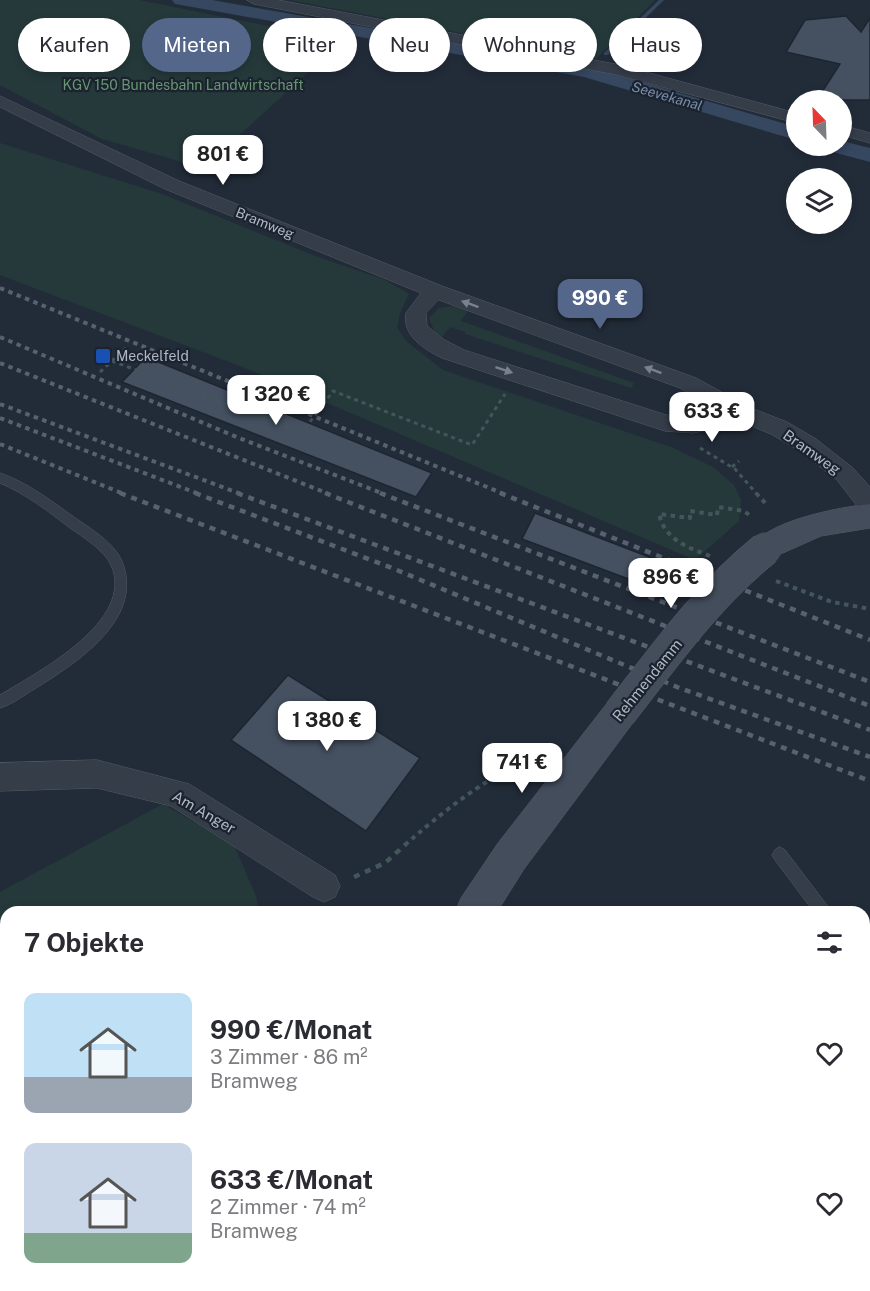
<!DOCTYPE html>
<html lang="de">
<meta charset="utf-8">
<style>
:root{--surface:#fff;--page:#f7f7f7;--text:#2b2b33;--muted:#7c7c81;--accent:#54678a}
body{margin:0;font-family:"Public Sans",sans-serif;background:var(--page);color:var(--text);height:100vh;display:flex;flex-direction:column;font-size:22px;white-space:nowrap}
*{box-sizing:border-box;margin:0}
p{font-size:20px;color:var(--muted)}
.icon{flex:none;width:33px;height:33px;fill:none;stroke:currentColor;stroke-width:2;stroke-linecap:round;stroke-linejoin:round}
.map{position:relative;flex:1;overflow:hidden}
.drawer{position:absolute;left:0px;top:906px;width:870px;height:386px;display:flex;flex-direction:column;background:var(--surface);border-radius:18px 18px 0 0;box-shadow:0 3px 9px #0003}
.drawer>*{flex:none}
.hud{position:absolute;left:18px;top:18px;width:834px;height:54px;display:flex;gap:12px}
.needle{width:39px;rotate:337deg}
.fabs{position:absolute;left:786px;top:90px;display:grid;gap:12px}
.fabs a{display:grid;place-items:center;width:66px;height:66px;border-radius:50%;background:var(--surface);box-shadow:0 3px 9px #0003;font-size:30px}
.price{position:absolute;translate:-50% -51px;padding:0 14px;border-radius:12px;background:#fff;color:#222;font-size:20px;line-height:39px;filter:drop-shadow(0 2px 3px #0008)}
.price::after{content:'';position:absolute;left:50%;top:36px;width:18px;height:14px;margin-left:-9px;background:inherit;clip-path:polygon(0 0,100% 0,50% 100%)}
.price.selected{background:var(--accent);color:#fff}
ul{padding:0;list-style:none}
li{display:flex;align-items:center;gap:18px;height:150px;padding:0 24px}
li span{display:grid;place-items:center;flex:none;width:168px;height:120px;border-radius:12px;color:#555}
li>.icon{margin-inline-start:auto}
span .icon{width:72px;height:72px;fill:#fffc;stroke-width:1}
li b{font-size:26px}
h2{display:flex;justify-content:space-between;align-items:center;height:72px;padding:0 24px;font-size:26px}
.tag{padding:0 21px;border-radius:27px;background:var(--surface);box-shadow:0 3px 9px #0003;font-size:21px;line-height:54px}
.tag.selected{background:var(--accent);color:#fff}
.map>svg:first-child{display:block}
</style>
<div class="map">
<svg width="870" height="1291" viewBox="0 0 870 1291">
<rect width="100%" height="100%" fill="#222c39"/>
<path fill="#25393b" d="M 0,0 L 139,0 L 343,41 L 203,168 L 102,139 L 0,85 Z
M 290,0 L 655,0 L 596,59 Z
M 0,143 L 162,194 L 315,256 L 385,280 L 409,294 L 400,313 L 397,327 L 406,341 L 443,370 L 671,447 L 713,467 L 734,485 L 741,500 L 739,521 L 695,560 L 245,368 L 0,275 Z
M 453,306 L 468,311 L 461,321 L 634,383 L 631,388 L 465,334 L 465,332 L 450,327 L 442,337 L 435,333 L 429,318 L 439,308 Z
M 163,804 L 234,845 L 256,896 L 259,912 L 6,912 L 6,1286 L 176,1286 L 171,1291 L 0,1291 L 0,892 Z"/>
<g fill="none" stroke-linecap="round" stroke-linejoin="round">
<path fill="#364760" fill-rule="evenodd" d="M 659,0 L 664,0 L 608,55 L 604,55 L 604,53 Z"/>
<path fill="#364760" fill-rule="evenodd" d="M 172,0 L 212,0 L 587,66 L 796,127 L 796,140 L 584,77 L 181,5 L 175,4 Z
M 842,141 L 870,148 L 870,162 L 829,151 L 826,146 L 842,146 Z"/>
</g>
<path fill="#455161" stroke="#1d2530" stroke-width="1.5" d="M 846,16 L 861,32 L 870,18 L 870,100 L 817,100 L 840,64 L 786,52 L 805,20 Z
M 146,357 L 432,473 L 416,497 L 122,382 Z
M 535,513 L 675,567 L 663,592 L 522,539 Z
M 288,675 L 420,758 L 366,831 L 231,740 Z"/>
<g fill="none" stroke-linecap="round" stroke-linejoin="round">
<defs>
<path id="lane" d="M 0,473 C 26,482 49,499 71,515 C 88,527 116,543 123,564 C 143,620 76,663 36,688 C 24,695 13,704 0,708 L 0,695 C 38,672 136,621 111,565 C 104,550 83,537 70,528 C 48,511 26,494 0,483 Z
M 780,847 L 785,850 L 832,912 L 814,912 L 775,860 L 772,855 L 775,850 Z
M 864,955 L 870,957 L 870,979 L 864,977 Z"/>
<path id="street" d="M 247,0 L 278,0 L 620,65 L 796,113 L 796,123 L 618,75 L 254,4 Z
M 0,96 L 179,181 L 442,286 L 696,378 L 751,408 L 787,422 L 816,439 L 853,468 L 870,487 L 870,513 L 861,511 L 837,480 L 800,451 L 771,434 L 742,422 L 693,433 L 665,431 L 442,358 C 424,349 402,336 406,313 L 421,293 L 165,189 L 0,107 ZM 439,300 L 680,388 L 720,411 L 693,417 L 666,415 L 464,350 L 443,339 L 427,326 L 426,313 Z
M 842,125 L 870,133 L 870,143 L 842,135 Z
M 97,760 L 189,784 L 335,875 L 340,886 L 335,897 L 324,902 L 313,897 L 171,806 L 97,788 L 0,791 L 0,763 Z
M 342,1286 L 384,1286 L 387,1291 L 344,1291 Z
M 424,1286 L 463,1286 L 466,1291 L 426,1291 Z"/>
<path id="secondary" d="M 870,504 L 870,528 L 821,536 L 765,561 L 754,558 L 750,549 C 764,521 840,507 870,504 Z
M 620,698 L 632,702 L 637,713 L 632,724 L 524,869 L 497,912 L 455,912 L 461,898 L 498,843 L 608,702 Z
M 220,1286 L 270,1286 L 268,1291 L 218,1291 Z"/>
</defs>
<use href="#lane" stroke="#535b67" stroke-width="1"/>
<use href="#street" stroke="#535b67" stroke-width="1"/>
<use href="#secondary" stroke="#535b67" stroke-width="1"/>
<path stroke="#435659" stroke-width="3" stroke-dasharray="4 4" stroke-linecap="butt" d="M 112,361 L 302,432
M 100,372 L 126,348
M 323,405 L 333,391 L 472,445 L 505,394
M 700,448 L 735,469 L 757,494
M 732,467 L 739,461"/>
<path stroke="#435659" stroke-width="4" stroke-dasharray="4.5 4.5" stroke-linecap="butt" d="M 756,493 L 767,505
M 710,556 C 687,547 665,540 659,514 L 690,518 L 690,511 L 717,515 L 718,507 L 744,511 L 752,517
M 776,581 L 832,602 L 870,609
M 405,845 C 434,819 504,761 542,758"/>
<path stroke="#435659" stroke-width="4.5" stroke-dasharray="6 6" stroke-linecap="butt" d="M 354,877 L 385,863 L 406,844"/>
<use href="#lane" fill="#353d49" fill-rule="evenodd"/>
<use href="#street" fill="#353d49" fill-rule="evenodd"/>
<use href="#secondary" fill="#434d5c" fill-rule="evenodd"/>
<path stroke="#576170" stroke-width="4" stroke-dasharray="4.5 4.5" stroke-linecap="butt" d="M 0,288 L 504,494
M 0,337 L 239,438 L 384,494
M 0,363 L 329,494
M 0,404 L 241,494
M 0,418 L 199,494
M 0,444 L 124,494"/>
<path stroke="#576170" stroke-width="4.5" stroke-dasharray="6 6" stroke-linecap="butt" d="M 120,493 L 870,781
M 195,493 L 392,568 L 677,687 L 870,757
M 237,493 L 870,730
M 325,493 L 870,706
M 380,493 L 870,682
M 500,493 L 870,640"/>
<defs>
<path id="secondary-bridge" d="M 620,713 C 665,655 707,596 765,549"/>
</defs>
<use href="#secondary-bridge" stroke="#535b67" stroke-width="34" stroke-linecap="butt"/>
<path stroke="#435659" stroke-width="3" stroke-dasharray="4 4" stroke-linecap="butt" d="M 305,428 L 323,405"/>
<use href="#secondary-bridge" stroke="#434d5c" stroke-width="33"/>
</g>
<defs><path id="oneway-solid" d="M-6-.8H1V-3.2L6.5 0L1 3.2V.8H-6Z" transform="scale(1.5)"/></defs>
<g fill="#79818e">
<use href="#oneway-solid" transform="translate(470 304) rotate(-160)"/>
<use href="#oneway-solid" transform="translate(504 370) rotate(18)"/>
<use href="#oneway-solid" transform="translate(653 370) rotate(-160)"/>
</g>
<rect fill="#1a4fb4" stroke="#1b232e" stroke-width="2" x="95" y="348" width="16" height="16" rx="3"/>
<g text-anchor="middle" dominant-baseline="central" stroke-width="4.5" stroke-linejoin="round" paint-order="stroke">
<g font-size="14" fill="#689673" stroke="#1b232e">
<text x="183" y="85">KGV 150 Bundesbahn Landwirtschaft</text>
</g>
<g font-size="14" font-style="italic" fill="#798ead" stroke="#1b232e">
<text transform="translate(667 96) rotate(16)">Seevekanal</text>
</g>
<g font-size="14" fill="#b0b8c6" stroke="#1b232e">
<text transform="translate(265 223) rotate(22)">Bramweg</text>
</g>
<g font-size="14" fill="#b0b8c6" stroke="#1b232e" text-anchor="start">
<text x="116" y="356">Meckelfeld</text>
</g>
<g font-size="15" fill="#b0b8c6" stroke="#1b232e">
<text transform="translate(812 452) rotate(35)">Bramweg</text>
<text transform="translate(647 680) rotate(-51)">Rehmendamm</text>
<text transform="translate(204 812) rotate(30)">Am Anger</text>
</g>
</g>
</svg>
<div class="fabs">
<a><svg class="needle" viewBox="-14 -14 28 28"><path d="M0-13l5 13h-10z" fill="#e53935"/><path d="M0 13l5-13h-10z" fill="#7c7c81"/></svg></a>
<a><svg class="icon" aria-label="layers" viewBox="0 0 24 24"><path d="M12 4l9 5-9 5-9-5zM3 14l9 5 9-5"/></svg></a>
</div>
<b class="price" style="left:223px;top:186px">801 €</b>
<b class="price selected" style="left:600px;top:330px">990 €</b>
<b class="price" style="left:276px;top:426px">1 320 €</b>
<b class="price" style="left:712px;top:443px">633 €</b>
<b class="price" style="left:671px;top:609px">896 €</b>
<b class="price" style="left:327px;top:752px">1 380 €</b>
<b class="price" style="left:522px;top:794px">741 €</b>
<div class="hud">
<a class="tag">Kaufen</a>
<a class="tag selected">Mieten</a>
<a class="tag">Filter</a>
<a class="tag">Neu</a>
<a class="tag">Wohnung</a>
<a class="tag">Haus</a>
</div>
<section class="drawer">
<h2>7 Objekte<svg class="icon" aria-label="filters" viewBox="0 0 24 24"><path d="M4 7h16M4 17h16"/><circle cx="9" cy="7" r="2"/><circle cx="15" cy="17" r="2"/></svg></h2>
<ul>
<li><span style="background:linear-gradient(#bfe0f5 70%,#9aa5b1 0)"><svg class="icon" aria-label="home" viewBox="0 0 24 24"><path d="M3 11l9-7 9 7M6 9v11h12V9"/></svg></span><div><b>990 €/Monat</b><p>3 Zimmer · 86 m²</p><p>Bramweg</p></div><svg class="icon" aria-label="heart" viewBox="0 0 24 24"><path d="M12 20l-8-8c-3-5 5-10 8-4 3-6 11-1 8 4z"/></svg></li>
<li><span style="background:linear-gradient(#c9d6e8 75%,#7fa58c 0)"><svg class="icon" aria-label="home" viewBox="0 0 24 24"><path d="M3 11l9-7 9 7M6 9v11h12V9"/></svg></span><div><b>633 €/Monat</b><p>2 Zimmer · 74 m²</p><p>Bramweg</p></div><svg class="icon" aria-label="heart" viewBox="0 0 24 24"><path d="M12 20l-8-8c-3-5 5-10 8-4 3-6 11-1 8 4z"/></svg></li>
</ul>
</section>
</div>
